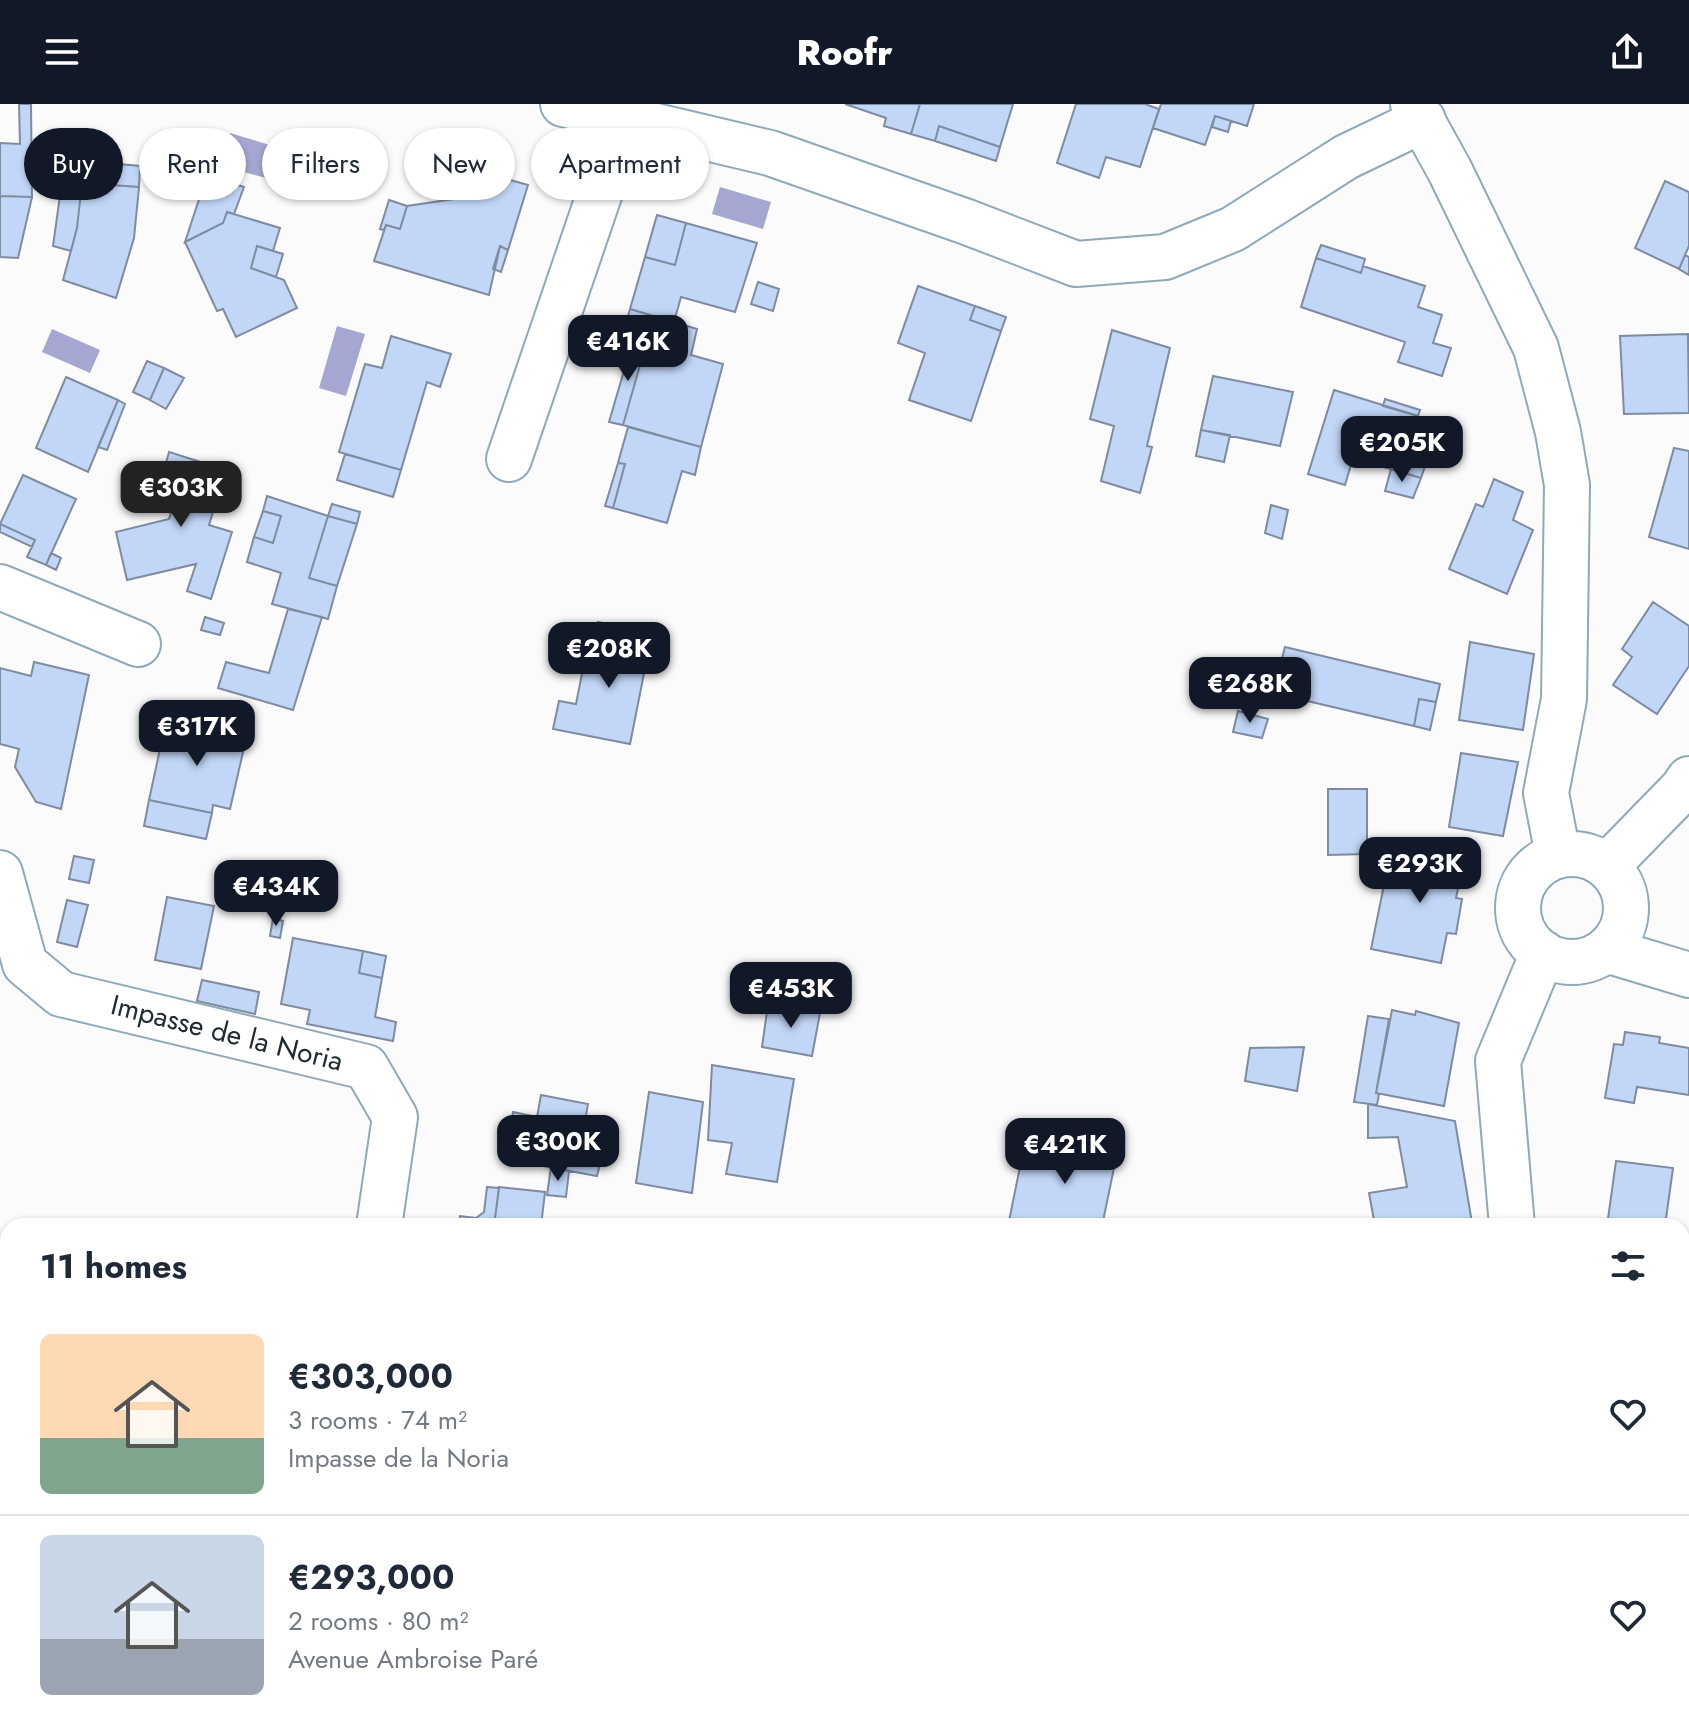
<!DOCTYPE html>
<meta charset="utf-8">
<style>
:root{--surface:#fff;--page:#f2f2f3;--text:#1f2937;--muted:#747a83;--line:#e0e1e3;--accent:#111827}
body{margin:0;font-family:Jost,sans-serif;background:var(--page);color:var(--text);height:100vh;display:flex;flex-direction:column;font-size:30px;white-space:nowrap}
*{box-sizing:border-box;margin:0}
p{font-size:26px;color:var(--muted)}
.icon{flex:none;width:44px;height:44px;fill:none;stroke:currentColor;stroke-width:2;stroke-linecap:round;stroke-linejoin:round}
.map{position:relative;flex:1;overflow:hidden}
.side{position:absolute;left:0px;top:1114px;width:1690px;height:514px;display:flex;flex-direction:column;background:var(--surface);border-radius:24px 24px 0 0;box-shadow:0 2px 6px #0004}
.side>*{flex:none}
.guide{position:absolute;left:24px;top:24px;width:800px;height:72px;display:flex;gap:16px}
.price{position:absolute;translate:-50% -68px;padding:0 18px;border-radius:16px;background:var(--accent);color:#fff;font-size:26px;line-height:52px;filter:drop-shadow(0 2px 4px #0008)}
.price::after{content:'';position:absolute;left:50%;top:48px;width:24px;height:18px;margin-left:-12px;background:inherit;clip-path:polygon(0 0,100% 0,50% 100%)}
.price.on{background:#222;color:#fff}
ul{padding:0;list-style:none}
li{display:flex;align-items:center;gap:24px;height:200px;padding:0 40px}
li+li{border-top:2px solid var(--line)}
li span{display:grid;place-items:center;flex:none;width:224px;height:160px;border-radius:12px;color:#555}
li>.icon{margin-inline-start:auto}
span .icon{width:96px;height:96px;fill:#fffc;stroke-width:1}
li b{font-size:34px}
h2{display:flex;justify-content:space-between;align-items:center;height:96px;padding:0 40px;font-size:34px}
.tag{padding:0 28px;border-radius:36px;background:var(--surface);box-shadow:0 2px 6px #0004;font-size:28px;line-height:72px}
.tag.on{background:var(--accent);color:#fff}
header{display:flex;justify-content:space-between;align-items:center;height:104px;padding:0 40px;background:var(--accent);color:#fff;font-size:36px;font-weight:800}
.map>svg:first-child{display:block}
</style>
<header><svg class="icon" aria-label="menu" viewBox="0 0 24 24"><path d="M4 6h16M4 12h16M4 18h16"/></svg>Roofr<svg class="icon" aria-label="share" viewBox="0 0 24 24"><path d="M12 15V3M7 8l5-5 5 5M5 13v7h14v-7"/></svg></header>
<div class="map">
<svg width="1689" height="1627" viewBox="0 0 1689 1627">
<rect width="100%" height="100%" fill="#fbfbfb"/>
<path fill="#a6a6d2" d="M 230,29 L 290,47 L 281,78 L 232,65 L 229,73 L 218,70 Z
M 720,83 L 771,98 L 763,125 L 712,110 Z
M 337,222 L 365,230 L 346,292 L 319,284 Z
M 52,225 L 100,246 L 90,269 L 42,248 Z"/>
<path fill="#c2d7f7" stroke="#7e8ba0" stroke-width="2" d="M 19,0 L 31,0 L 32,93 L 0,92 L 0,39 L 20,40 Z
M 845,0 L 920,0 L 911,30 L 884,22 L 886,14 Z
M 920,0 L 1013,0 L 1000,43 L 939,22 L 935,37 L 911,30 Z
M 1076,0 L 1145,0 L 1159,5 L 1140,63 L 1106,53 L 1099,74 L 1057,59 Z
M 1161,0 L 1254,0 L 1247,22 L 1215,12 L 1205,41 L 1153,24 Z
M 1215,12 L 1231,17 L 1228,28 L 1212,23 Z
M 939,22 L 1000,43 L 996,57 L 935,37 Z
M 65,55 L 140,62 L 139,83 L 82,79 L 77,124 L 71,147 L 53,142 Z
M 482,68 L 528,81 L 508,146 L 500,142 L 489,191 L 374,157 L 386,121 L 400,125 L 407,102 L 474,92 Z
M 207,71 L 244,83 L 234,110 L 227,108 L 223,119 L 185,138 Z
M 1665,77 L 1689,88 L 1689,142 L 1679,165 L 1635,144 Z
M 82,79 L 139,83 L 134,134 L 116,194 L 63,176 L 77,124 Z
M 0,92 L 32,93 L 18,154 L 0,153 Z
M 389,96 L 407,102 L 400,125 L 386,121 L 384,126 L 380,125 Z
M 227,108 L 280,124 L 273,147 L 257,142 L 251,164 L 284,176 L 297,204 L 236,233 L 223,205 L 217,207 L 185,138 L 223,119 Z
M 657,111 L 686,119 L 675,161 L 645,153 Z
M 686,119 L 757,139 L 735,208 L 681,193 L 674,218 L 630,205 L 645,153 L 675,161 Z
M 1321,141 L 1365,155 L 1361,169 L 1316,154 Z
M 257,142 L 283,150 L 276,173 L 251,164 Z
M 500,142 L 508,146 L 501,168 L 493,165 Z
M 1685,151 L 1689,153 L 1689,171 L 1679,165 Z
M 1316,154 L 1361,169 L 1363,162 L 1425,182 L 1418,203 L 1442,211 L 1433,239 L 1451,244 L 1442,272 L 1398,258 L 1405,238 L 1301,203 Z
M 758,178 L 779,185 L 773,207 L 751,200 Z
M 918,182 L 975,202 L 970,216 L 1001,227 L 971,317 L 909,296 L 925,249 L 898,239 Z
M 975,202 L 1006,213 L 1001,227 L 970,216 Z
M 630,205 L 697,225 L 691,251 L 723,260 L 701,343 L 623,321 L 646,240 L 622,234 Z
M 1112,226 L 1170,244 L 1147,342 L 1152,343 L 1140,389 L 1101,377 L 1114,322 L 1090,315 Z
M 1688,230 L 1689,309 L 1624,310 L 1620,232 Z
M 391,232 L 451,250 L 440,283 L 427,278 L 401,366 L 339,348 L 365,260 L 382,264 Z
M 633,236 L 646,240 L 623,321 L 609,318 Z
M 147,257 L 164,264 L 150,296 L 133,288 Z
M 164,264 L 184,274 L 166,305 L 150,296 Z
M 1213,272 L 1293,288 L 1280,342 L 1201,326 Z
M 66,273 L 118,296 L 88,368 L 36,344 Z
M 1334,286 L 1418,312 L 1415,320 L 1437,327 L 1421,374 L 1353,354 L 1345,381 L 1308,370 Z
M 1385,295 L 1420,306 L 1418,312 L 1383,302 Z
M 118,296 L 125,300 L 107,346 L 98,343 Z
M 628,323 L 701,343 L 695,371 L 682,367 L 667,419 L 613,404 L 625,360 L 618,359 Z
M 1201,326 L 1230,331 L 1224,358 L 1196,352 Z
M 1674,344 L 1689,347 L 1689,445 L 1649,433 Z
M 169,348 L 226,366 L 209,421 L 232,428 L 211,495 L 187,487 L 196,460 L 127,476 L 116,428 L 169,415 L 176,393 L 158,387 Z
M 345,350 L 401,366 L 393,393 L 337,376 Z
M 618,359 L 625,360 L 613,404 L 605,402 Z
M 1391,365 L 1421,374 L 1413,394 L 1385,387 Z
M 23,371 L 76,395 L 46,461 L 27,453 L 35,436 L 0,420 Z
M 1494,375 L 1523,388 L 1513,416 L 1533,426 L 1507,490 L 1449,465 L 1476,400 L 1483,403 Z
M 267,392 L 328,412 L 309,474 L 337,482 L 328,515 L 272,500 L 281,469 L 247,458 L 254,433 L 273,439 L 281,412 L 263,407 Z
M 332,400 L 360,408 L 357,420 L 328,412 Z
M 1271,401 L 1288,406 L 1282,435 L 1265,429 Z
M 263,407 L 281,412 L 273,439 L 254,433 Z
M 328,412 L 357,420 L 337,482 L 309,474 Z
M 0,420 L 35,436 L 32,443 L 0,428 Z
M 51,449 L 61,454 L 56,466 L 46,461 Z
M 1653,498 L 1689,522 L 1689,562 L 1657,610 L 1613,581 L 1632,553 L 1622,545 Z
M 288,505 L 322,513 L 293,606 L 218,584 L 226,558 L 269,569 Z
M 205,513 L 224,519 L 220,531 L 201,526 Z
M 598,518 L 617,522 L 612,548 L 592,545 Z
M 617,522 L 652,529 L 630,640 L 553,625 L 559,597 L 576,600 L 587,544 L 612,548 Z
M 1470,538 L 1534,550 L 1523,626 L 1459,616 Z
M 1285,543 L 1440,580 L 1436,598 L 1419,595 L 1414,622 L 1273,589 Z
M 34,558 L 89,571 L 61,705 L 36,698 L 15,663 L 19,645 L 0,640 L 0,564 L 31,572 Z
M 1419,595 L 1436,598 L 1430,626 L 1414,622 Z
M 1238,607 L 1268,615 L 1262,634 L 1233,628 Z
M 166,617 L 246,635 L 230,705 L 213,701 L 212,709 L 149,696 Z
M 1461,649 L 1518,658 L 1503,732 L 1449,723 Z
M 1328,685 L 1367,685 L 1367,750 L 1328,751 Z
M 149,696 L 212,709 L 206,735 L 144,722 Z
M 1466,748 L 1456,794 L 1462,795 L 1456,830 L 1447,829 L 1441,859 L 1371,845 L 1384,781 L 1388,781 L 1394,750 Z
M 74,752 L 94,756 L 89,779 L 69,775 Z
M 167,793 L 214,802 L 201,865 L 155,856 Z
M 67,796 L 88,801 L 77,843 L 57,838 Z
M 273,814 L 283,817 L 280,834 L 270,832 Z
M 293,834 L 363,847 L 359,869 L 382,874 L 375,913 L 396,918 L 393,937 L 307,920 L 310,906 L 281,900 Z
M 363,847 L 386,852 L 382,874 L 359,869 Z
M 202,876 L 259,888 L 255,910 L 197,897 Z
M 768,900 L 820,909 L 812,952 L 762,943 Z
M 1392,906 L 1415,911 L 1416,907 L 1459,919 L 1444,1002 L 1376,989 Z
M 1368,912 L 1389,915 L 1376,989 L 1379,990 L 1377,1001 L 1354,998 Z
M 1625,928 L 1660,933 L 1659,939 L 1689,944 L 1689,991 L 1637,983 L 1634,999 L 1605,994 L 1614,940 L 1623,941 Z
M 1304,943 L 1297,987 L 1245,977 L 1250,944 Z
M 712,961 L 794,975 L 777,1078 L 726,1070 L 732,1039 L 708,1036 Z
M 649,988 L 703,998 L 692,1089 L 636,1079 Z
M 541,991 L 588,1000 L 578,1057 L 600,1060 L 597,1072 L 505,1055 L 513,1008 L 537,1013 Z
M 1368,1000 L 1455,1017 L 1472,1119 L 1449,1122 L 1375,1122 L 1369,1089 L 1407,1083 L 1398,1033 L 1368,1034 Z
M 1090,1028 L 1120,1035 L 1102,1122 L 1037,1122 L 1009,1117 L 1024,1043 L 1084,1056 Z
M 1616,1057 L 1673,1064 L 1665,1122 L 1607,1122 Z
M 551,1063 L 569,1067 L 566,1093 L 547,1091 Z
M 487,1083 L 499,1084 L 494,1122 L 459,1122 L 460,1112 L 476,1114 L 484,1108 Z
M 499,1083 L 545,1088 L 541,1122 L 494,1122 Z
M 1683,1313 L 1689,1315 L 1689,1341 L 1682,1340 Z
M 1682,1381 L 1689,1382 L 1689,1468 L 1682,1467 Z
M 1682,1467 L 1689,1468 L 1687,1554 L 1682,1554 Z
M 679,1620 L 709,1620 L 763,1627 L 678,1627 Z
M 709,1620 L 771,1620 L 771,1627 Z
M 995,1620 L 1056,1620 L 1053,1627 L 993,1627 Z
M 1338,1620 L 1434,1620 L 1432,1627 L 1336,1627 Z"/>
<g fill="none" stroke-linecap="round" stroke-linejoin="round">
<defs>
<path id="street" d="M 563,0 L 770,49 L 967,118 L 1076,160 L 1165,153 L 1233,125 L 1346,53 L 1423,16
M 1413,0 L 1450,67 L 1536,244 L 1558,328 L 1567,381 L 1564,595 L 1546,689 L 1558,751
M 509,355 L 625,15
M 0,483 L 138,540
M1518 804a54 54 0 1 1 108 0a54 54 0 1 1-108 0Z
M 1607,762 L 1682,685 L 1689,675
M 0,769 L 25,860 L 61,890 L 366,963 L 395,1013 L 379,1122
M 1606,846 L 1689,871
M 1512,1122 L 1498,957 L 1543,849
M 1584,1620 L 1638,1627
M 1550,1627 L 1552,1620"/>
</defs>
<use href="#street" stroke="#90a9b8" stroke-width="48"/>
<use href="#street" stroke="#fff" stroke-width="44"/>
</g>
<g text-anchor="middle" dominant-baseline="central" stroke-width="6" stroke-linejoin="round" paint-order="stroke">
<g font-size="28" fill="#202a30" stroke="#fff">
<text transform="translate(227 929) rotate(14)">Impasse de la Noria</text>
</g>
</g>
</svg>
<b class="price" style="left:628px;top:279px">€416K</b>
<b class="price" style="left:1402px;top:380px">€205K</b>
<b class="price on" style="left:181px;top:425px">€303K</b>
<b class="price" style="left:609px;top:586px">€208K</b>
<b class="price" style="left:1250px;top:621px">€268K</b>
<b class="price" style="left:197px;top:664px">€317K</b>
<b class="price" style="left:1420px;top:801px">€293K</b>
<b class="price" style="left:276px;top:824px">€434K</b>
<b class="price" style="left:791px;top:926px">€453K</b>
<b class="price" style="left:558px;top:1079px">€300K</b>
<b class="price" style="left:1065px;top:1082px">€421K</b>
<div class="guide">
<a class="tag on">Buy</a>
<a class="tag">Rent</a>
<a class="tag">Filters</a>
<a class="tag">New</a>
<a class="tag">Apartment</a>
</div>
<section class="side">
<h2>11 homes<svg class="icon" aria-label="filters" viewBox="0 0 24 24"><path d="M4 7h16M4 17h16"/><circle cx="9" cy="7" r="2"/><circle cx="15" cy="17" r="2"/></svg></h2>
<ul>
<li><span style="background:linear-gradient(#ffd9b3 65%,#7fa58c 0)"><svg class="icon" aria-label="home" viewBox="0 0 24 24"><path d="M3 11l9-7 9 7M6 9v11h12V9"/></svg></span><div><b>€303,000</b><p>3 rooms · 74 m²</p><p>Impasse de la Noria</p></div><svg class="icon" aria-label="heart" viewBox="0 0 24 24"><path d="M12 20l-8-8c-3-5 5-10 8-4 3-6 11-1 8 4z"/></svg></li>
<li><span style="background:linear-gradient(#c9d6e8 65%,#9aa5b1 0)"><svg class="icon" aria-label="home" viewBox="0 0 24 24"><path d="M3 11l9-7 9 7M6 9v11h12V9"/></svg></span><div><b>€293,000</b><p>2 rooms · 80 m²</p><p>Avenue Ambroise Paré</p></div><svg class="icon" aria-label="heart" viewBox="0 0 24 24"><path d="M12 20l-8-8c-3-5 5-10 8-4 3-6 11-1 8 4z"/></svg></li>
</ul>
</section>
</div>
